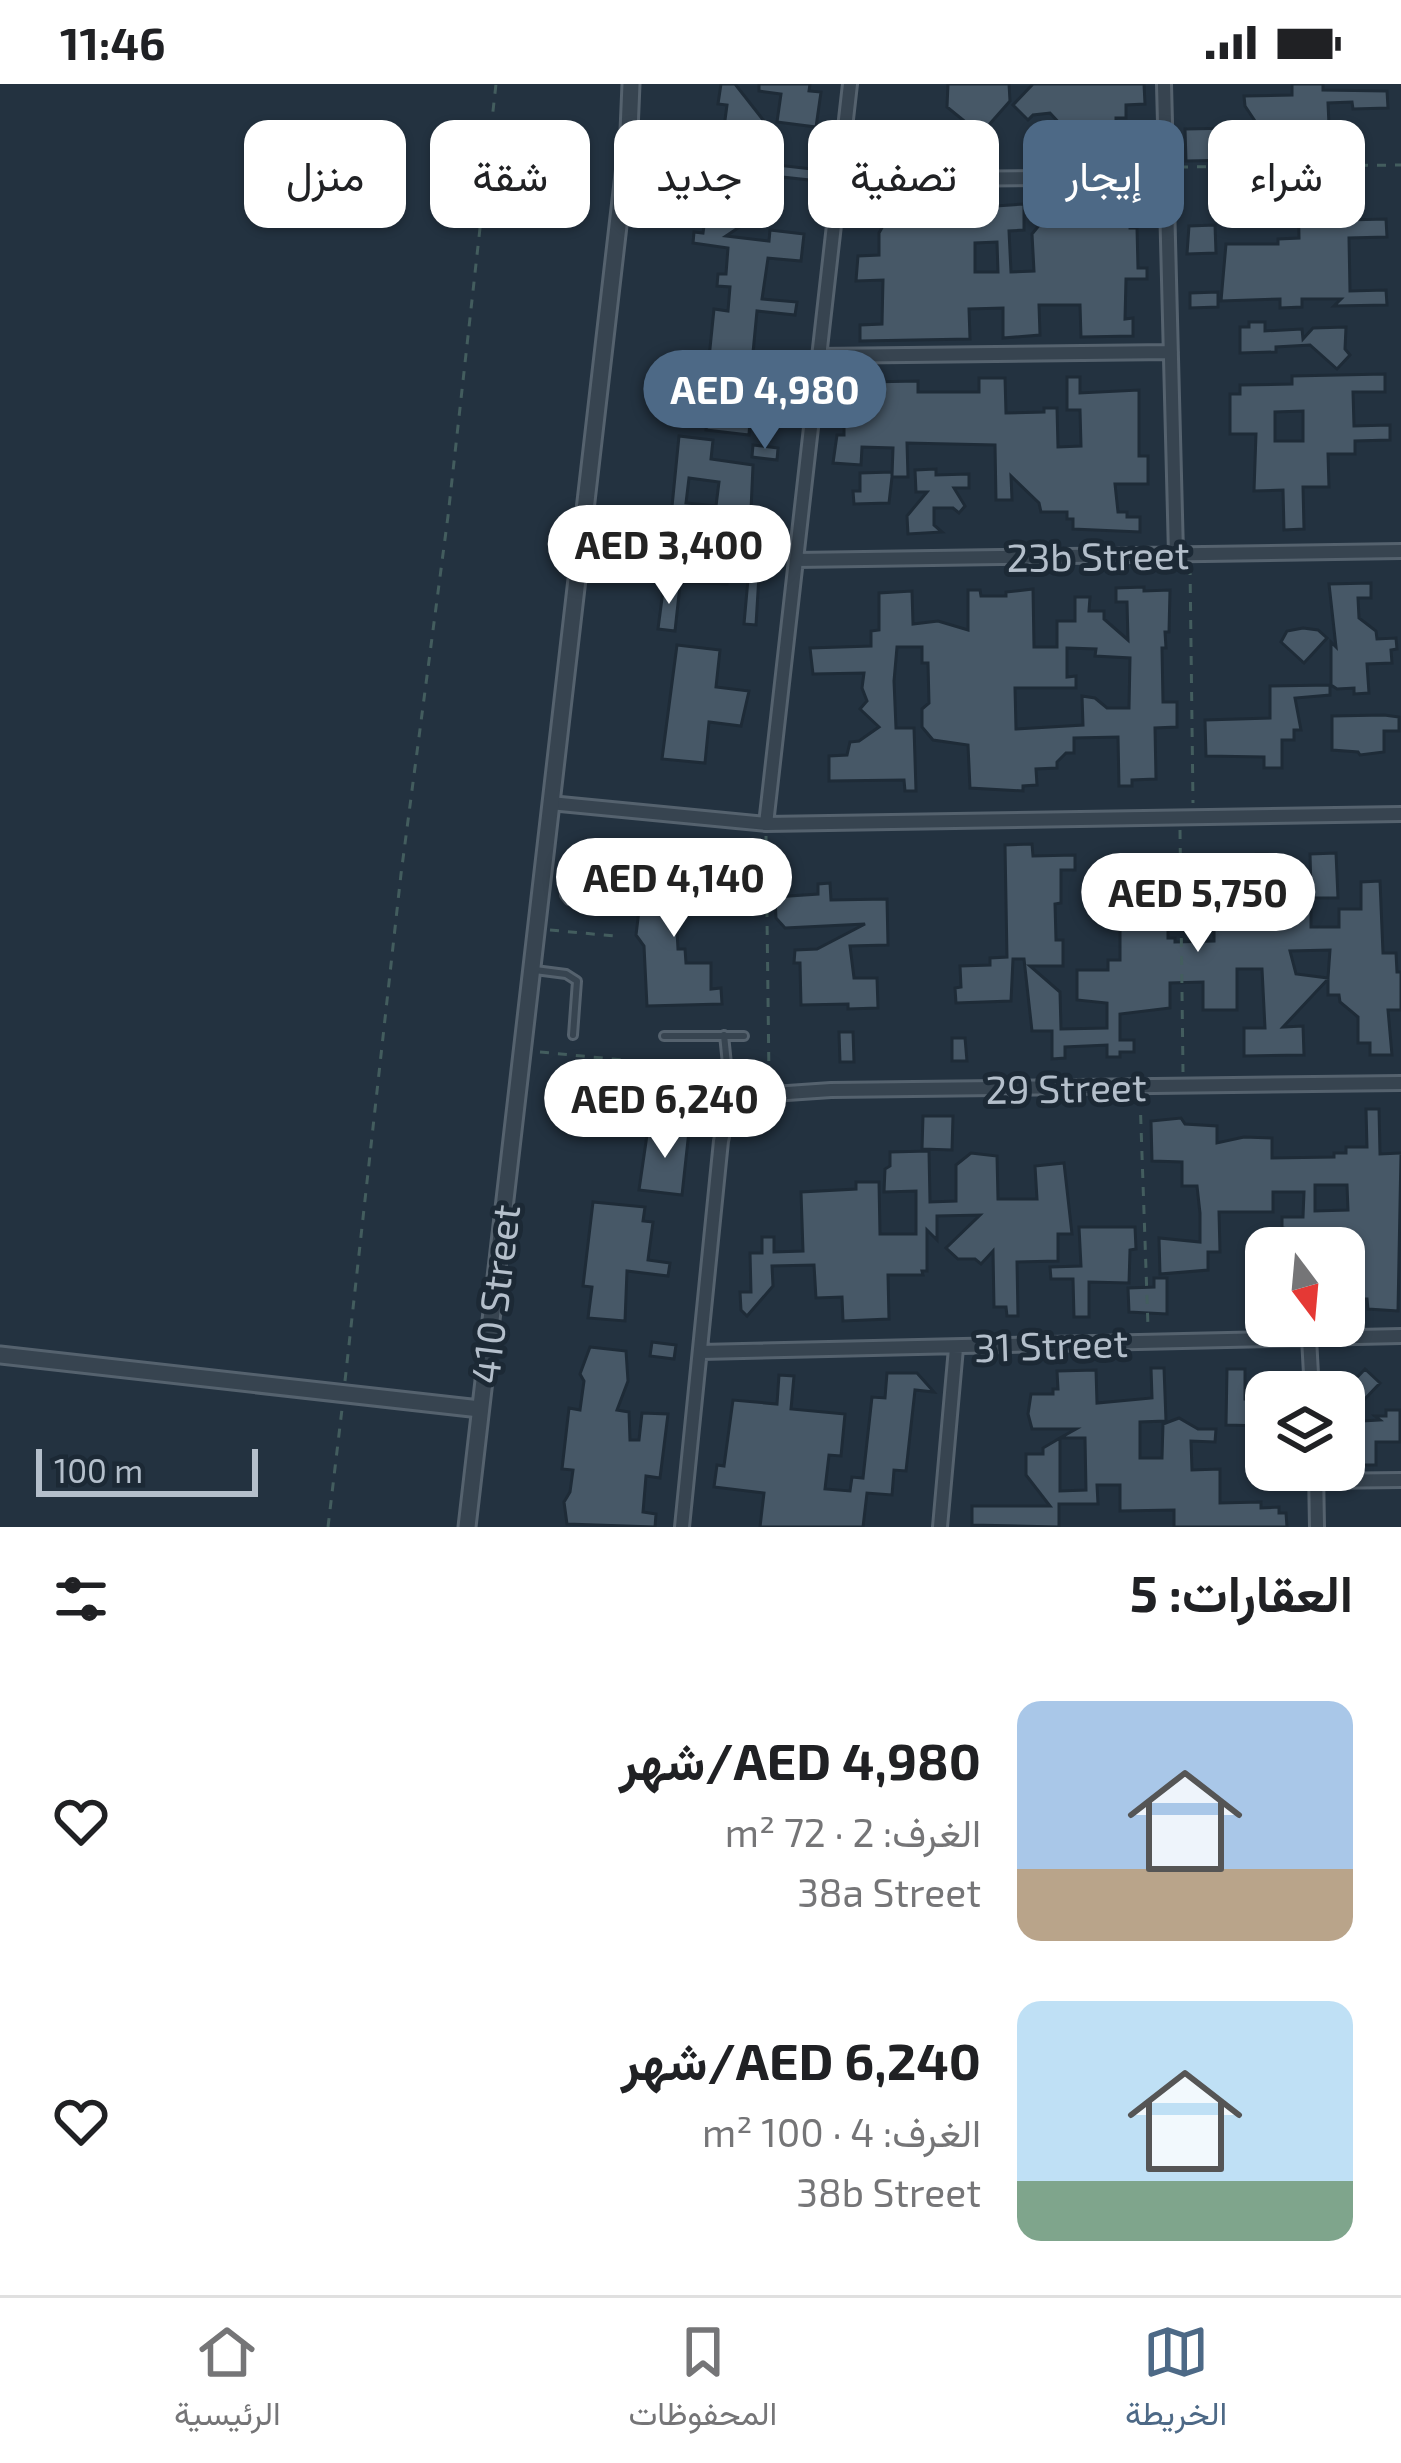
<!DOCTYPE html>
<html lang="ar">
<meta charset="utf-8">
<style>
:root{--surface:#fff;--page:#f2f2f2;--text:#202124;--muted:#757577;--line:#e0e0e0;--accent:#4d6986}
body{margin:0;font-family:"Exo 2",Vazirmatn,sans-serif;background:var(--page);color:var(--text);direction:rtl;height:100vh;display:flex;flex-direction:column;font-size:45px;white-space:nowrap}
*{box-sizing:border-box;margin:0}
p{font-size:39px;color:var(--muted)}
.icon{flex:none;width:66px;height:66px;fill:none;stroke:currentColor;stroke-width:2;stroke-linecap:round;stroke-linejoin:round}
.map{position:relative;height:1443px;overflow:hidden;direction:ltr}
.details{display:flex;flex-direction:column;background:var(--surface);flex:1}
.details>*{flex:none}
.hud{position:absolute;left:36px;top:36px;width:1329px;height:108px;direction:rtl;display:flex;gap:24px}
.needle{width:78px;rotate:164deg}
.controls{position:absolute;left:1245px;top:1143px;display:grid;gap:24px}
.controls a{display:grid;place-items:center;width:120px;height:120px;border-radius:24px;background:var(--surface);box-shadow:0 3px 9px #0004;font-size:60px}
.scale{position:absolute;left:36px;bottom:30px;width:222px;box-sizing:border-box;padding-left:12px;border:6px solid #b4bfcb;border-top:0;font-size:33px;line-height:42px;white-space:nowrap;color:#b4bfcb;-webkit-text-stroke:9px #1c2935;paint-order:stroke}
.price{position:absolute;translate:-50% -102px;padding:0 27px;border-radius:42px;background:#fff;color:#222;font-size:39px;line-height:78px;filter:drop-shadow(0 3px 6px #0008)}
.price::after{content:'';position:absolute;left:50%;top:72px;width:36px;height:27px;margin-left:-18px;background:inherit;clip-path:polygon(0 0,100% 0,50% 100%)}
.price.active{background:var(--accent);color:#fff}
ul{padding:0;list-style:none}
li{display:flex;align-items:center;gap:36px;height:300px;padding:0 48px}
li span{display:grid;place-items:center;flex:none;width:336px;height:240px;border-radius:24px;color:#555}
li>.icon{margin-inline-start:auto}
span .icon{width:144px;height:144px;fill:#fffc;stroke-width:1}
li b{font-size:51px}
h2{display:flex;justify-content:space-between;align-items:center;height:144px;padding:0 48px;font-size:51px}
.pill{padding:0 42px;border-radius:24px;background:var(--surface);box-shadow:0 3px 9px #0004;font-size:42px;line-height:108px}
.pill.active{background:var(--accent);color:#fff}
.status{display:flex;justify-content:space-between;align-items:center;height:84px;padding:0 60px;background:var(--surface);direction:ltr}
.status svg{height:33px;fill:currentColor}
.dock{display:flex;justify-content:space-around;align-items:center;height:168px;border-top:3px solid var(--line);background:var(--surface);font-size:33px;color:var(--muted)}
.dock a{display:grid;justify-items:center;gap:6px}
.dock .active{color:var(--accent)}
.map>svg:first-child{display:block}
</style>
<div class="status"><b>11:46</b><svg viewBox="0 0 49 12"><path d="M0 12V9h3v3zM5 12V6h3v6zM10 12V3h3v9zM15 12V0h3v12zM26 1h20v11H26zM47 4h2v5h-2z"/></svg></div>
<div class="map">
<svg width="1401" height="1443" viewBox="0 0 1401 1443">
<rect width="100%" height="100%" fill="#233240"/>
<path fill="#475867" stroke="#1e2b37" stroke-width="3" fill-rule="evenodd" d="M 721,0 L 735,0 L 775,51 L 768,80 L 812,85 L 810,96 L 764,91 L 745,109 L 759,116 L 755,123 L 744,127 L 750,136 L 726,152 L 769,157 L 770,146 L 804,150 L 801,177 L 768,174 L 762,215 L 797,218 L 795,231 L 757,227 L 752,279 L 789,283 L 787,297 L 779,296 L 776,317 L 759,315 L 756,336 L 750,336 L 749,351 L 706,346 L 711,306 L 686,303 L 689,272 L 709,274 L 714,225 L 728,227 L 730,203 L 717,202 L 718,190 L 726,190 L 728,164 L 693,159 L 694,148 L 703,149 L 705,135 L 737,139 L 719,115 L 753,90 L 711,85 L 712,74 L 743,77 L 723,51 L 727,21 L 718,20 Z
M 759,0 L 810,0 L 809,7 L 821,8 L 816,43 L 777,38 L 781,10 L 759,7 Z
M 948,0 L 1009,0 L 1010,17 L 987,43 L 974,45 L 947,23 Z
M 1033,0 L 1144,0 L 1145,20 L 1126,21 L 1126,34 L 1116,34 L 1116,44 L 1112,44 L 1112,62 L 1091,62 L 1091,77 L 1053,78 L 1053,64 L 1065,64 L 1064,44 L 1050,29 L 1033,31 L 1028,36 L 1013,21 Z
M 1292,0 L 1323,0 L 1323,6 L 1387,7 L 1388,24 L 1353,25 L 1352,18 L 1328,19 L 1329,41 L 1325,41 L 1325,68 L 1331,68 L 1330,102 L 1335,102 L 1336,123 L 1348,122 L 1348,136 L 1386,135 L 1387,153 L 1349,154 L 1350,207 L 1386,206 L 1387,221 L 1334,222 L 1341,215 L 1302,215 L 1302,223 L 1280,224 L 1280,215 L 1221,217 L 1226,160 L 1278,160 L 1278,155 L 1299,154 L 1298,98 L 1291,98 L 1289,49 L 1265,49 L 1265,39 L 1257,40 L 1245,22 L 1244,12 L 1292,11 Z
M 943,43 L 959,43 L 960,79 L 943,79 Z
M 1236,44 L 1237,76 L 1186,77 L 1185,45 Z
M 1263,108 L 1264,112 L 1274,112 L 1275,134 L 1238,136 L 1237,109 Z
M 1079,118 L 1094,118 L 1094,131 L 1129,131 L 1130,144 L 1137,144 L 1138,184 L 1147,184 L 1147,195 L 1126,195 L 1125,235 L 1133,234 L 1133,252 L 1081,253 L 1080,221 L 1039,221 L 1040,251 L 1003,254 L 1003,224 L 969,225 L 970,255 L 860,257 L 860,241 L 882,240 L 883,196 L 856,197 L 858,172 L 879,171 L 879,149 L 889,131 L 917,135 L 917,130 L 944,131 L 944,119 L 981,123 L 1024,120 L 1024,146 L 1009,147 L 1011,188 L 1034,187 L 1032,150 L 1049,129 L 1079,129 ZM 997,158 L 998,188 L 975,188 L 975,159 Z
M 1215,141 L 1216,169 L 1187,170 L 1189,142 Z
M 1218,208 L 1218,223 L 1190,224 L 1190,209 Z
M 1249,238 L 1265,238 L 1265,247 L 1302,245 L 1303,255 L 1313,244 L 1346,243 L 1345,265 L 1350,271 L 1337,285 L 1310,261 L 1276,263 L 1276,268 L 1240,269 L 1240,243 L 1249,243 Z
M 1385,290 L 1385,308 L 1353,308 L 1354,342 L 1390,341 L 1390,356 L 1355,357 L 1355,370 L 1328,370 L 1329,403 L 1303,403 L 1304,445 L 1284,446 L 1283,406 L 1254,407 L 1256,350 L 1230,350 L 1230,310 L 1240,310 L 1240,301 L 1292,300 L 1292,292 ZM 1303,327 L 1303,357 L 1275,357 L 1275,328 Z
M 1067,293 L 1080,293 L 1080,309 L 1139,306 L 1139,372 L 1148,372 L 1148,400 L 1115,400 L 1118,428 L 1127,428 L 1127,433 L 1140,433 L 1140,448 L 1073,445 L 1073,435 L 1067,435 L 1067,428 L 1041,428 L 1039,419 L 1011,392 L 1012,416 L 996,416 L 995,361 L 907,359 L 908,393 L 892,393 L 889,419 L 854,420 L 853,407 L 860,407 L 860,389 L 892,388 L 892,392 L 893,364 L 862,363 L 861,381 L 833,379 L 837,351 L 844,351 L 844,319 L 867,298 L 918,297 L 918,308 L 979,308 L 979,294 L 1005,294 L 1006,329 L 1044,328 L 1044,324 L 1057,324 L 1058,363 L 1081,362 L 1080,326 L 1067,326 Z
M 679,352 L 713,356 L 711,375 L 753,381 L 751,426 L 773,428 L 766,492 L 759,491 L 756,541 L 744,540 L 749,484 L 729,482 L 727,500 L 681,498 L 680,454 L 669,453 ZM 689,394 L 719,398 L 716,422 L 686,419 Z
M 753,361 L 778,364 L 777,376 L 752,373 Z
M 936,385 L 936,391 L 969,390 L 969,404 L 954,404 L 965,422 L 959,429 L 953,424 L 934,424 L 934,441 L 942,448 L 908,450 L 907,432 L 927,408 L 916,408 L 915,386 Z
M 664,499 L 680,501 L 675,547 L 658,545 Z
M 1371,499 L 1371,514 L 1358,514 L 1359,534 L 1376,547 L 1377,555 L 1396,554 L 1397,565 L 1391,566 L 1392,579 L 1367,580 L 1369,609 L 1354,610 L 1354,604 L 1337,605 L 1331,601 L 1331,558 L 1336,563 L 1329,500 Z
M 1144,503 L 1144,507 L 1170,506 L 1169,548 L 1165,548 L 1166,564 L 1162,564 L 1163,618 L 1177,618 L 1177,643 L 1155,644 L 1156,695 L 1132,696 L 1132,702 L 1119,702 L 1118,653 L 1074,654 L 1074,669 L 1066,669 L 1057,678 L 1057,684 L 1036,685 L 1037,701 L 1023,702 L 1023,707 L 970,704 L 968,661 L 933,656 L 922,643 L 922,625 L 929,619 L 928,579 L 922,579 L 922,563 L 897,563 L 894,597 L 896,644 L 914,644 L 916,707 L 905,707 L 904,696 L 829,697 L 829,672 L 847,671 L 850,658 L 859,657 L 879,643 L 860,625 L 867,617 L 862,604 L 864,589 L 813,590 L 810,564 L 871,562 L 871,547 L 879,546 L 879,509 L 912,507 L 913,540 L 938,537 L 968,546 L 968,506 L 980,506 L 981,512 L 1006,512 L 1006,508 L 1033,505 L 1034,563 L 1057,563 L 1057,537 L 1075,537 L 1075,513 L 1090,513 L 1089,527 L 1104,527 L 1104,535 L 1128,556 L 1127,518 L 1116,518 L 1116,504 ZM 1067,564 L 1096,565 L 1095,572 L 1130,574 L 1129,624 L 1107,624 L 1095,614 L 1082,612 L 1083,641 L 1016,645 L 1015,604 L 1076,604 L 1076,592 L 1067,593 Z
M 1303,544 L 1318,546 L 1327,554 L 1304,579 L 1281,558 L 1287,547 Z
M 677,561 L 720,566 L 716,603 L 749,607 L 741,642 L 709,638 L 705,679 L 662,675 Z
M 1330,601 L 1330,611 L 1295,614 L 1301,646 L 1294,646 L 1294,656 L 1282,656 L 1282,684 L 1264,684 L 1264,673 L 1206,672 L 1205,636 L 1270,634 L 1270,602 Z
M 1384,631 L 1399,633 L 1399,647 L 1384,647 L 1384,668 L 1360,671 L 1358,668 L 1332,666 L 1332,632 Z
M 1032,760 L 1033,772 L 1075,771 L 1075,786 L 1061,786 L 1061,819 L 1055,820 L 1056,856 L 1063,856 L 1063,882 L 1030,882 L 1060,908 L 1061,945 L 1107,944 L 1107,919 L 1077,916 L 1077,886 L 1108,886 L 1108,876 L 1120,876 L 1120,811 L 1109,811 L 1109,797 L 1118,797 L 1118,772 L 1136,771 L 1136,802 L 1168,802 L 1168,854 L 1175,854 L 1175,858 L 1214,857 L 1214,830 L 1235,826 L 1234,776 L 1255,776 L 1256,770 L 1267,770 L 1267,805 L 1311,805 L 1310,770 L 1336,769 L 1338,814 L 1311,814 L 1311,843 L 1339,843 L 1339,825 L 1361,825 L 1361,798 L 1380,797 L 1383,869 L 1396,869 L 1397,888 L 1401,888 L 1401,926 L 1388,926 L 1392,971 L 1370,971 L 1370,959 L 1358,959 L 1358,933 L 1340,918 L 1339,911 L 1328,911 L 1328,895 L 1283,943 L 1303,942 L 1304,971 L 1244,972 L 1244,944 L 1265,944 L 1262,885 L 1237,885 L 1237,926 L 1203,926 L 1203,898 L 1170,899 L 1170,924 L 1120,930 L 1120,956 L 1134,956 L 1134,968 L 1120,968 L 1120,973 L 1107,973 L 1107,961 L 1065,963 L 1065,974 L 1052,975 L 1052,947 L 1032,947 L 1024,875 L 1013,875 L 1011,917 L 956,919 L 955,904 L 961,903 L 960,882 L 990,881 L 990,874 L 1007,873 L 1005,761 ZM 1330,866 L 1328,894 L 1296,890 L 1290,867 Z
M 1186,771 L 1216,775 L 1216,784 L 1160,786 L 1161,773 Z
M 713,787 L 713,812 L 702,813 L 703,827 L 676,829 L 678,865 L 685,865 L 686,879 L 711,879 L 711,905 L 721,904 L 722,920 L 647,922 L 644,862 L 636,851 L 639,826 L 645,826 L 644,789 Z
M 830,799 L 831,816 L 887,815 L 888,861 L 850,862 L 854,894 L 877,894 L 878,924 L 848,925 L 848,920 L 801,921 L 800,879 L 794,879 L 795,866 L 817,865 L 865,840 L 785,844 L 776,834 L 775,813 L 818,810 L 818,800 Z
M 839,948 L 853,948 L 854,978 L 840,978 Z
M 952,954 L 965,954 L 967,977 L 952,977 Z
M 608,984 L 706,995 L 704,1016 L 678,1013 L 679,1006 L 650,1002 L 646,1034 L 610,1031 L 612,1012 L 604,1011 Z
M 1366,1025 L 1379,1025 L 1380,1070 L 1401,1069 L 1398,1227 L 1368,1225 L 1367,1215 L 1344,1215 L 1344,1164 L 1296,1164 L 1297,1146 L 1282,1144 L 1282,1133 L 1303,1133 L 1304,1108 L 1273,1108 L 1273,1128 L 1219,1128 L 1220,1168 L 1208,1168 L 1208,1186 L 1160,1190 L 1159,1154 L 1200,1158 L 1200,1129 L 1197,1102 L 1182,1102 L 1182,1078 L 1152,1077 L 1151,1037 L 1181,1034 L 1185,1040 L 1217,1042 L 1217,1059 L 1244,1053 L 1272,1054 L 1272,1074 L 1334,1073 L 1334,1069 L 1346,1069 L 1346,1063 L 1367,1063 ZM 1315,1101 L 1347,1101 L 1348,1126 L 1315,1127 Z
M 923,1032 L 953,1032 L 952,1066 L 922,1065 Z
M 648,1044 L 689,1047 L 682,1111 L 639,1106 Z
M 929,1067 L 930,1118 L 956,1117 L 956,1081 L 971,1069 L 997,1072 L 998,1115 L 1037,1115 L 1035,1082 L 1064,1079 L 1072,1150 L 1058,1150 L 1058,1177 L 1017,1178 L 1018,1232 L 1007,1232 L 1006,1223 L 994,1223 L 993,1167 L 981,1180 L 975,1175 L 958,1175 L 946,1164 L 980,1131 L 937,1132 L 937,1156 L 927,1146 L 927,1187 L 922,1187 L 923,1191 L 888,1191 L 889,1235 L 843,1237 L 842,1213 L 816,1214 L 814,1181 L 772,1182 L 773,1202 L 747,1232 L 741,1226 L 740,1208 L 751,1208 L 750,1169 L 762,1169 L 762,1153 L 774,1153 L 774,1168 L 803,1167 L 801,1108 L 856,1105 L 856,1098 L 879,1098 L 880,1150 L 916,1150 L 916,1107 L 884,1108 L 885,1085 L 890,1082 L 890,1068 Z
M 593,1118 L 645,1123 L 643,1137 L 653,1138 L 648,1176 L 670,1179 L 668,1192 L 627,1187 L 625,1237 L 588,1234 L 592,1203 L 583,1202 Z
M 1079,1143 L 1135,1143 L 1136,1165 L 1130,1166 L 1129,1199 L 1089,1198 L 1089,1233 L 1074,1233 L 1073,1195 L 1051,1195 L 1050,1183 L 1081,1182 Z
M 1154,1194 L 1167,1194 L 1167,1230 L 1129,1228 L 1128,1204 L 1154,1203 Z
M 652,1258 L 676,1261 L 674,1275 L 650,1272 Z
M 590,1263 L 626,1267 L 628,1297 L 617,1326 L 629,1328 L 630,1356 L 639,1356 L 642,1329 L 668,1330 L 660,1394 L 646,1392 L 643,1428 L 656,1430 L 655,1443 L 567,1440 L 564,1418 L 570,1408 L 573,1386 L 562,1385 L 569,1324 L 580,1326 L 584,1297 L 580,1290 Z
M 1151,1284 L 1164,1284 L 1166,1337 L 1140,1338 L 1140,1374 L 1162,1374 L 1163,1340 L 1179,1334 L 1198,1345 L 1216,1345 L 1215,1358 L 1191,1357 L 1192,1386 L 1220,1385 L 1220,1419 L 1261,1418 L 1261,1424 L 1279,1423 L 1279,1429 L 1286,1429 L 1287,1443 L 1174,1443 L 1174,1426 L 1120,1427 L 1120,1401 L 1097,1401 L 1098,1420 L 1059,1420 L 1059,1443 L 972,1441 L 972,1422 L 1050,1422 L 1026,1391 L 1026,1370 L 1043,1370 L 1043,1364 L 1060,1354 L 1060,1407 L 1086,1406 L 1085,1354 L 1060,1354 L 1076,1345 L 1032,1345 L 1028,1330 L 1031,1310 L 1053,1310 L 1053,1305 L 1058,1305 L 1057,1287 L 1096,1286 L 1097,1319 L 1152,1314 Z
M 1227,1285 L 1245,1285 L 1245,1315 L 1266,1316 L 1266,1342 L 1226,1341 Z
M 1365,1285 L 1380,1299 L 1362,1318 L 1347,1304 Z
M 887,1289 L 917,1289 L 934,1308 L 915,1306 L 906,1387 L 894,1386 L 892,1411 L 867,1409 L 863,1443 L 760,1443 L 764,1409 L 714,1403 L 717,1381 L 724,1382 L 733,1316 L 777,1320 L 779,1291 L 794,1292 L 791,1325 L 845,1330 L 841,1372 L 829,1371 L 825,1405 L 850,1407 L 852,1393 L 863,1394 L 872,1313 L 885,1314 Z
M 1386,1326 L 1400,1326 L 1400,1358 L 1376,1358 L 1376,1381 L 1357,1381 L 1344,1368 L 1344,1338 L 1380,1336 L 1375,1332 L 1386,1332 Z"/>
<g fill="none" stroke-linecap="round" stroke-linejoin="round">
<defs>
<path id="service" d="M 581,774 L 608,781 L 602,820 L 569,816 L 565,811 L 572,779 Z
M 535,886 L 566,890 L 577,897 L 573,951
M 724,951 L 727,980 L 744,1012
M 664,952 L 744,952"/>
<path id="minor" d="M 1164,0 L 1176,470
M 838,96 L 1166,93
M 818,272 L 1171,268
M 796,476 L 1401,467
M 550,719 L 766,740 L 1401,730
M 766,740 L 850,0
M 1309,1254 L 1312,1308
M 701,1268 L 1401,1252
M 1316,1386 L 1317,1443
M 1317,1397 L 1401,1396
M 682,1443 L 721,1057 L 727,1031 L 744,1012 L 831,1006 L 1401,999
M 940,1443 L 956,1264"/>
<path id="tertiary" d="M 0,1271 L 480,1325
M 467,1443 L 629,47 L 631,0"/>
</defs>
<use href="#service" stroke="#55626e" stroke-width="12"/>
<use href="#minor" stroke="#55626e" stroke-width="18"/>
<use href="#tertiary" stroke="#55626e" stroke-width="21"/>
<path stroke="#435d5e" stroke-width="3" stroke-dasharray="9 9" stroke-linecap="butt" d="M 1179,83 L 1401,81
M 1190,482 L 1193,719
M 1180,746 L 1183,988
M 766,752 L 769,994
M 550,846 L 615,852
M 540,968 L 716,985
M 1140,1013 L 1148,1243
M 345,1297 L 401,790 L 448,432 L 496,0
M 328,1443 L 342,1325"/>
<use href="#service" stroke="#374450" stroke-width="6"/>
<use href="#minor" stroke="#374450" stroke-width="12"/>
<use href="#tertiary" stroke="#374450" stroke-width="15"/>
</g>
<g text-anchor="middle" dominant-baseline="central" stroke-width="10" stroke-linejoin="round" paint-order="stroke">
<g font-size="39" fill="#b4bfcb" stroke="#1c2935">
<text transform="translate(1098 471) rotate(-1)">23b Street</text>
<text transform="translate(1066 1003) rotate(-1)">29 Street</text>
<text transform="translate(494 1210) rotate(-83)">410 Street</text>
<text transform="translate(1051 1260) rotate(-2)">31 Street</text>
</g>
</g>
</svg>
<div class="controls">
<a><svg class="needle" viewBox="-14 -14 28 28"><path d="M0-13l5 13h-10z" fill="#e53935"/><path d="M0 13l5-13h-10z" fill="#757577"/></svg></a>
<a><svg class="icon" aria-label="layers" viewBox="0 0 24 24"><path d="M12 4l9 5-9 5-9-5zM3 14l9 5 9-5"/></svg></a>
</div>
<div class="scale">100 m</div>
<b class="price active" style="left:765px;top:368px">AED 4,980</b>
<b class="price" style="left:669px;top:523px">AED 3,400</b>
<b class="price" style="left:674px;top:856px">AED 4,140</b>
<b class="price" style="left:1198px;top:871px">AED 5,750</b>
<b class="price" style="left:665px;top:1077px">AED 6,240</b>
<div class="hud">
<a class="pill">شراء</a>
<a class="pill active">إيجار</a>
<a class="pill">تصفية</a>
<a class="pill">جديد</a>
<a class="pill">شقة</a>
<a class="pill">منزل</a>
</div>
</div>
<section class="details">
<h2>العقارات: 5<svg class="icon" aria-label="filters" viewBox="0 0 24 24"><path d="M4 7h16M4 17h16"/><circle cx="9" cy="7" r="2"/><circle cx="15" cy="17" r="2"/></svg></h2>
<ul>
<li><span style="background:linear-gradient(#a9c7e8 70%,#b9a48a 0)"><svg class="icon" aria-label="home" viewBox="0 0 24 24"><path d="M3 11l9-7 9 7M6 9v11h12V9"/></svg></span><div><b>AED 4,980/شهر</b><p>الغرف: 2 · 72 m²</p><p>38a Street</p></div><svg class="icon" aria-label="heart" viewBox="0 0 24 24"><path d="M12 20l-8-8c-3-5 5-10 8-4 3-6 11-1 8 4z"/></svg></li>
<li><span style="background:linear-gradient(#bfe0f5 75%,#7fa58c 0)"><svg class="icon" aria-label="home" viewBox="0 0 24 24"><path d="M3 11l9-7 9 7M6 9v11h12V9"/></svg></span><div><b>AED 6,240/شهر</b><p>الغرف: 4 · 100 m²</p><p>38b Street</p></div><svg class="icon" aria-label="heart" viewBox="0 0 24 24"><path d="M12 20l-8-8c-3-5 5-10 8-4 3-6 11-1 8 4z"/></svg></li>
</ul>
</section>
<nav class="dock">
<a class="active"><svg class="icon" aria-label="map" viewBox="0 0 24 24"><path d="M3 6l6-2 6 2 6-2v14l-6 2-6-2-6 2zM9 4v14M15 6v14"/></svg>الخريطة</a>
<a><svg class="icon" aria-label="saved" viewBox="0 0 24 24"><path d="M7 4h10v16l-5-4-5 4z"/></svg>المحفوظات</a>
<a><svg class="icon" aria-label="home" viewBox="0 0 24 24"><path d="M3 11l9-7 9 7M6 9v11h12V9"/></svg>الرئيسية</a>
</nav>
